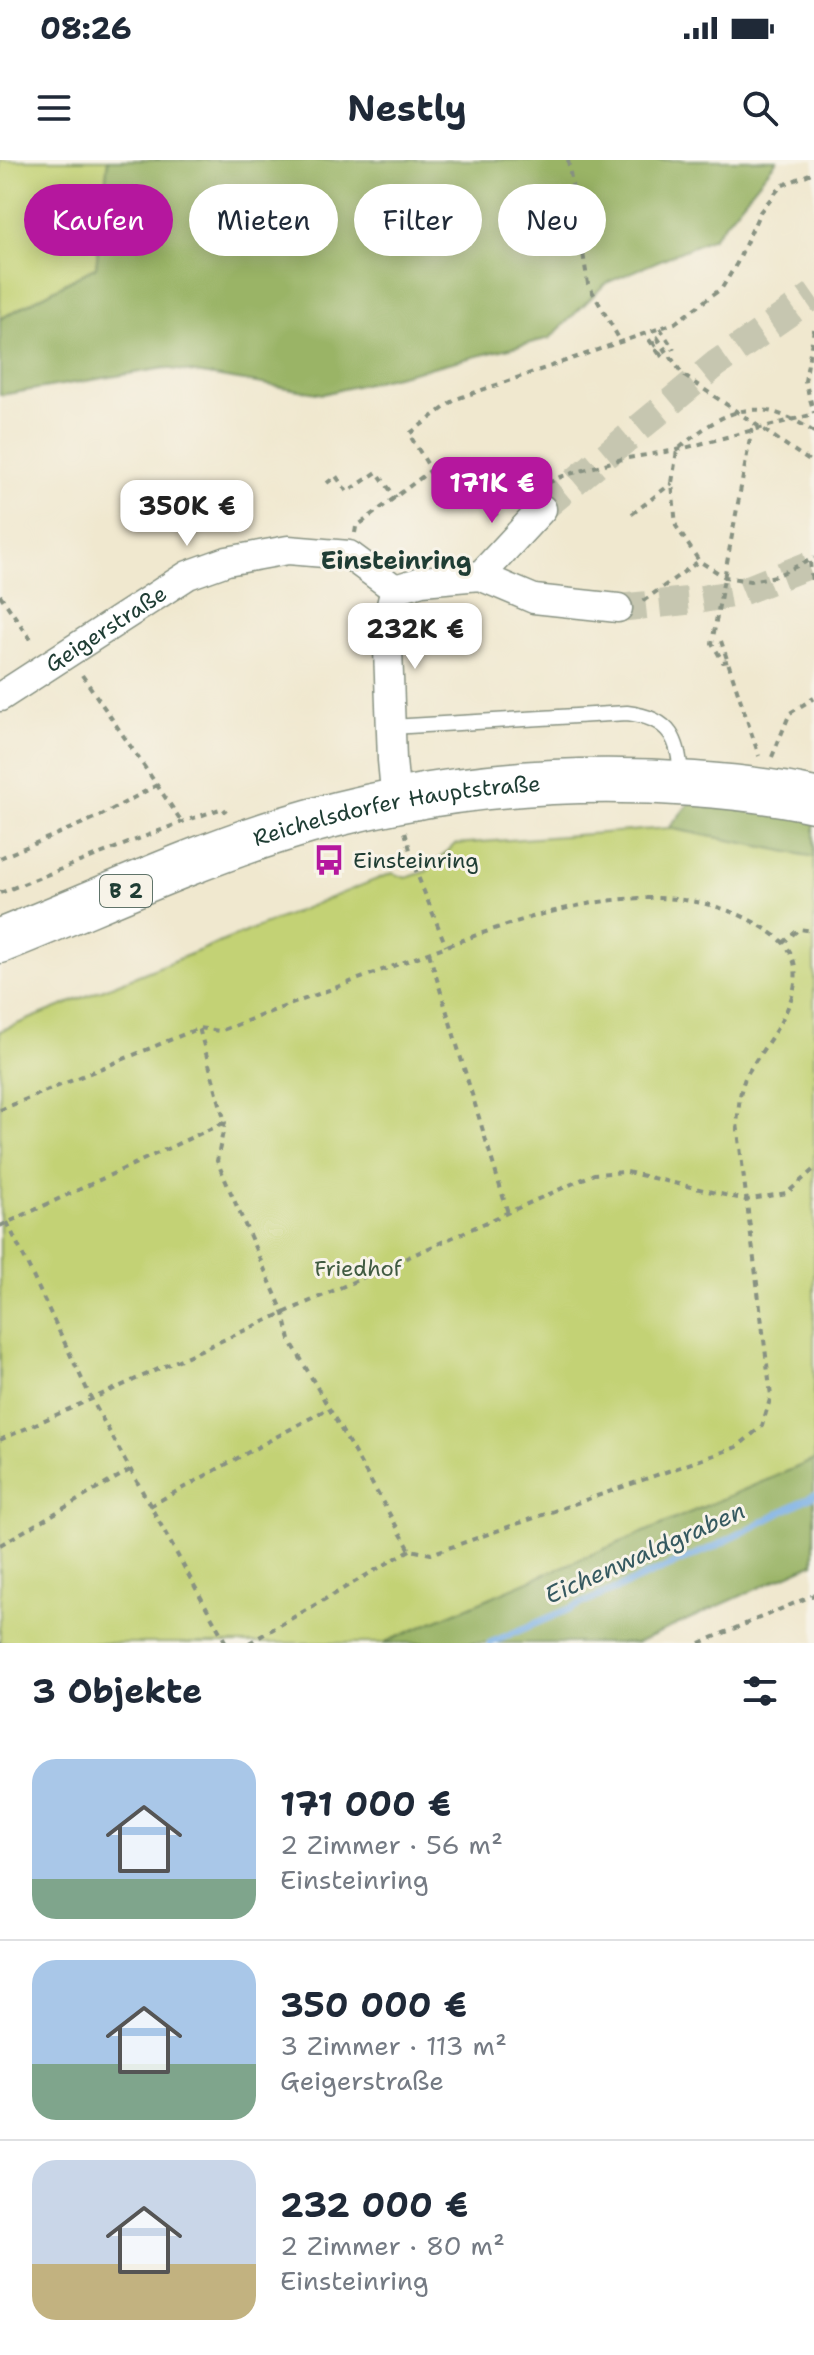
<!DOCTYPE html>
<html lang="de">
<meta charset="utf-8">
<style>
:root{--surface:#fff;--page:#f6f6f7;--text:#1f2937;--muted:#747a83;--line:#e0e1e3;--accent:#b5179e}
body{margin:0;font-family:"Shantell Sans",sans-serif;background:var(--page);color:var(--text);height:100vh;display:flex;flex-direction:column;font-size:30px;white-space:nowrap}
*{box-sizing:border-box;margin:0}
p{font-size:26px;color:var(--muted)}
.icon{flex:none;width:44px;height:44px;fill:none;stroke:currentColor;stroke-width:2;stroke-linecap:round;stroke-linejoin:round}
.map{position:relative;height:1483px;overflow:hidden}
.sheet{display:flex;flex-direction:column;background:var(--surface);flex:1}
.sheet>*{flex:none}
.banner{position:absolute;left:24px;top:24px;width:766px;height:72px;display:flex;gap:16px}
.price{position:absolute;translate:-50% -68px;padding:0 18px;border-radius:16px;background:#fff;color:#222;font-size:26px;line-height:52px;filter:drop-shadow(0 2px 4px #0008)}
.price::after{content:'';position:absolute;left:50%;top:48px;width:24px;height:18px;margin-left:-12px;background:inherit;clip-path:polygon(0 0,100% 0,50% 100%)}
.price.active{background:var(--accent);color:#fff}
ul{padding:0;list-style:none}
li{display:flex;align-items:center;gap:24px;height:200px;padding:0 32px}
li+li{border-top:2px solid var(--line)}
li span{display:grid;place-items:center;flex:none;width:224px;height:160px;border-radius:24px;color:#555}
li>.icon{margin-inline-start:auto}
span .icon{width:96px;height:96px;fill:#fffc;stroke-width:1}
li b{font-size:34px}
h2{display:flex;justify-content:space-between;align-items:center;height:96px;padding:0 32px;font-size:34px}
.tag{padding:0 28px;border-radius:36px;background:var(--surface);box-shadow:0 4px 20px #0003;font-size:28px;line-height:72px}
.tag.active{background:var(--accent);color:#fff}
.status{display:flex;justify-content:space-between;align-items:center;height:56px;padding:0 40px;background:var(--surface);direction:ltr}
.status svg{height:22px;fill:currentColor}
header{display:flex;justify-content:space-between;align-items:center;height:104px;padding:0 32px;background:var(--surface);font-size:36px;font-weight:700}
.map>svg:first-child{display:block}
</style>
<div class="status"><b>08:26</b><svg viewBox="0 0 49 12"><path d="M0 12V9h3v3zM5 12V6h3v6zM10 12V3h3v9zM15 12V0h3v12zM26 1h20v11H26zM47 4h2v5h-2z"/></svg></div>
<header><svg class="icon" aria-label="menu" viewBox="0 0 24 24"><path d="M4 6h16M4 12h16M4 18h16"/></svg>Nestly<svg class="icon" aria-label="search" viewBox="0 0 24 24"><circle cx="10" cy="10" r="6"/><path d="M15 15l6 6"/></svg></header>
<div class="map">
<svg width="814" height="1483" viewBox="0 0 814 1483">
<rect width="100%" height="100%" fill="#f7f3e8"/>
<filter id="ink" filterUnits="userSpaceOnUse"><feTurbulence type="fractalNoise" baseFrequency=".0125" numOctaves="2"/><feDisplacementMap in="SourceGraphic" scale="16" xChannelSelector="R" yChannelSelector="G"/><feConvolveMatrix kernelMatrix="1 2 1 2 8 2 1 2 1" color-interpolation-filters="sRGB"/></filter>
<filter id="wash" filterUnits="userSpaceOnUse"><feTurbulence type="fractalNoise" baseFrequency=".006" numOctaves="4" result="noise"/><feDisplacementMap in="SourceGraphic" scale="32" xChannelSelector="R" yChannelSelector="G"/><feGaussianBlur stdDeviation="1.8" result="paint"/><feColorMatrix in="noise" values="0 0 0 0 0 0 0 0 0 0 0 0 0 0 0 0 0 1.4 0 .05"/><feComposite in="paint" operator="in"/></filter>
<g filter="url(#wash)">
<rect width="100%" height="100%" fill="#f0e8cf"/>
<path fill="#c3d274" stroke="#718854" stroke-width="2" d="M 0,0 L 108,0 L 96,107 L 0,159 Z
M 669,668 L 814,697 L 814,1300 L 383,1483 L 0,1483 L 0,871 L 392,713 L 406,718 L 427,711 L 455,684 Z"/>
<path fill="#9ab466" stroke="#5c784d" stroke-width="2" d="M 108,0 L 777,0 L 713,78 L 606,123 L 550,178 L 323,234 L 165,208 L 0,235 L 0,159 L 96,107 Z
M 691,641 L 814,656 L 814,697 L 669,668 Z
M 814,1300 L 814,1403 L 636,1483 L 383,1483 Z"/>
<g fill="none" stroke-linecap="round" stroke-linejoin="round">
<path stroke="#76ade5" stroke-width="7" d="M 490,1483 L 718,1385 L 814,1335"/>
</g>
</g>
<g filter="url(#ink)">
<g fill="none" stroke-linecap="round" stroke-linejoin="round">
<path stroke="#c6c6b0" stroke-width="28" stroke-dasharray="28 14" stroke-linecap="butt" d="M 542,349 L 716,204 L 814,135
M 618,448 L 696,440 L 738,433 L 814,403"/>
<defs>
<path id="lane" d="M 391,567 L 627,553 C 671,558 680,580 681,620"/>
<g id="street">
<path d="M 480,416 L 542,349"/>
<path id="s1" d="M 0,537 L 188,415 L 227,401 L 288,390 L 349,395 L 395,429"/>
<path d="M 396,642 L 392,600 L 387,461 L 395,429 L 422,421 L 480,416 L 534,439 L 618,448"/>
</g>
<g id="primary">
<path id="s2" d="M 0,781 C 93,744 186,700 281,670 C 415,628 555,614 694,624 C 735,627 774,631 814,640"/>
</g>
</defs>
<use href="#lane" stroke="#889282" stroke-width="17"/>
<use href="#street" stroke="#889282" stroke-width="31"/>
<use href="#primary" stroke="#889282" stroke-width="47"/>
<path stroke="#889282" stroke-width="4" stroke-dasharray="6 6" stroke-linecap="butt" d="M 568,0 L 588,124 L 621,182
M 660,168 L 674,190
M 814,169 L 805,221 L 814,253
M 662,197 L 660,193 L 652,181 L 657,178 L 665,191 L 660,194 L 660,195 L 650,181 L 657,177 L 683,215 L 814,304
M 814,272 C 756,233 725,249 677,290 L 672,323 L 676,366 L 699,401 L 725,417 L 750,421 L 776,416 L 814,398
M 431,310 L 450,338 L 473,323 L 498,357
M 327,323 L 336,316 L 347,332 L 377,312 L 396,338
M 548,323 L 563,316 L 622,299 L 677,290 L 814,254
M 632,354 L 672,323
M 355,373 L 356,367 L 431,310 L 409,274 L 456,239 L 675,163 L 722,128 L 737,103 L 760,52 L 781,26 L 814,12
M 810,402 L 812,423
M 0,435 L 34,484
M 643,441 L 699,401
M 721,481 L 759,596
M 728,501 L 723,502 L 712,483 L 752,268
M 82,515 L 182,662
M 772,597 L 790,553 L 814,538
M 405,672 L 417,714 L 446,786
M 0,698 L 100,656 L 157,625
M 0,733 L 182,662 L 223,648 L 226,652
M 783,783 L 799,769 L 814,771
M 429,793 L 508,1053
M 0,950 L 199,868 L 220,871 C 278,849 337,827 396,805 C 499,767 637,706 746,758 C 761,766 785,778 792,796 C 806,831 775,872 756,900 C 752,907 746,914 744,921 C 739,933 739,950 737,963 L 771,1236 L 762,1266 L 737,1287 L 431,1394 L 410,1390 L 290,1180 L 284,1154 L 217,1001 L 225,962 L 199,868
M 7,1062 L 92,1240 L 226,1483
M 0,1066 L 225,962
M 0,1280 L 594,1014 L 627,1012 L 746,1040 L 787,1033 L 814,1009
M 150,1346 L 329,1248
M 0,1385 L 130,1310
M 0,1482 L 0,1483
M 249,1483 L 410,1390
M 700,1483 L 814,1435"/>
<use href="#lane" stroke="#fff" stroke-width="14"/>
<use href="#street" stroke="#fff" stroke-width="28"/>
<use href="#primary" stroke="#fff" stroke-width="44"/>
</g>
</g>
<defs>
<symbol id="bus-bare" viewBox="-9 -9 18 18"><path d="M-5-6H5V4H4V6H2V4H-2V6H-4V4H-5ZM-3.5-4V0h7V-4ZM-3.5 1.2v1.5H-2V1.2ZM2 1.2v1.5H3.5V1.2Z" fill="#b5179e" stroke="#f7f3e8" stroke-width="2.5" paint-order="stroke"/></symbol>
</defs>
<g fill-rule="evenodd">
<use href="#bus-bare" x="307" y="678" width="44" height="44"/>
</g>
<g text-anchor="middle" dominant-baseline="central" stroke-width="6" stroke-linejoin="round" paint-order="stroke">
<rect fill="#f7f3e8" stroke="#60746a" stroke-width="2" x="100" y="715" width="52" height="32" rx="6"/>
<g font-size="20" font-weight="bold" fill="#1f3d34">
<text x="126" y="731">B 2</text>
</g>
<g font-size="22" fill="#1f3d34" stroke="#f7f3e8">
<text stroke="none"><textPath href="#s1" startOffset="126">Geigerstraße</textPath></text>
<text stroke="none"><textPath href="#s2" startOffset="420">Reichelsdorfer Hauptstraße</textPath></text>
</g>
<g font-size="22" fill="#1f3d34" stroke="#f7f3e8" text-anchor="start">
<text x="353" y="700">Einsteinring</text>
</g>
<g font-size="22" fill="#405b41" stroke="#f7f3e8">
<text x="358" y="1108">Friedhof</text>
</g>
<g font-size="24" font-weight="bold" fill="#1f3d34" stroke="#f7f3e8">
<text x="396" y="401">Einsteinring</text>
</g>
<g font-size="24" font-style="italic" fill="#355960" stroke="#f7f3e8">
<text transform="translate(645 1393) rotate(-24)">Eichenwaldgraben</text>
</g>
</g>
</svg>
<b class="price active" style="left:492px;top:365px">171K €</b>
<b class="price" style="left:187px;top:388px">350K €</b>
<b class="price" style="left:415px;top:511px">232K €</b>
<div class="banner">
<a class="tag active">Kaufen</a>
<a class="tag">Mieten</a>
<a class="tag">Filter</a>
<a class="tag">Neu</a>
</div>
</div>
<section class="sheet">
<h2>3 Objekte<svg class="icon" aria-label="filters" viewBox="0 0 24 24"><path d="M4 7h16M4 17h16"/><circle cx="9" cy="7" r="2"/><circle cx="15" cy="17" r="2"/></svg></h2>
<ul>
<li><span style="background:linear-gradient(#a9c7e8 75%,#7fa58c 0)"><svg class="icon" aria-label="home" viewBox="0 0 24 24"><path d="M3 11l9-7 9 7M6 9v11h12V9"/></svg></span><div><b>171 000 €</b><p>2 Zimmer · 56 m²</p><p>Einsteinring</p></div></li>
<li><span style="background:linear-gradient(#a9c7e8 65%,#7fa58c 0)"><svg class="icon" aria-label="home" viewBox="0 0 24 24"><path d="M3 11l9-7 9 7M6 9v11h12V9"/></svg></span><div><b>350 000 €</b><p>3 Zimmer · 113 m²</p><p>Geigerstraße</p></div></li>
<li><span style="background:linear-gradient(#c9d6e8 65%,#c2b280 0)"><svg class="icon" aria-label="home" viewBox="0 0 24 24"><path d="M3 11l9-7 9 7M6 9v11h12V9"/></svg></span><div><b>232 000 €</b><p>2 Zimmer · 80 m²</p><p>Einsteinring</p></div></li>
</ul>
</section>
